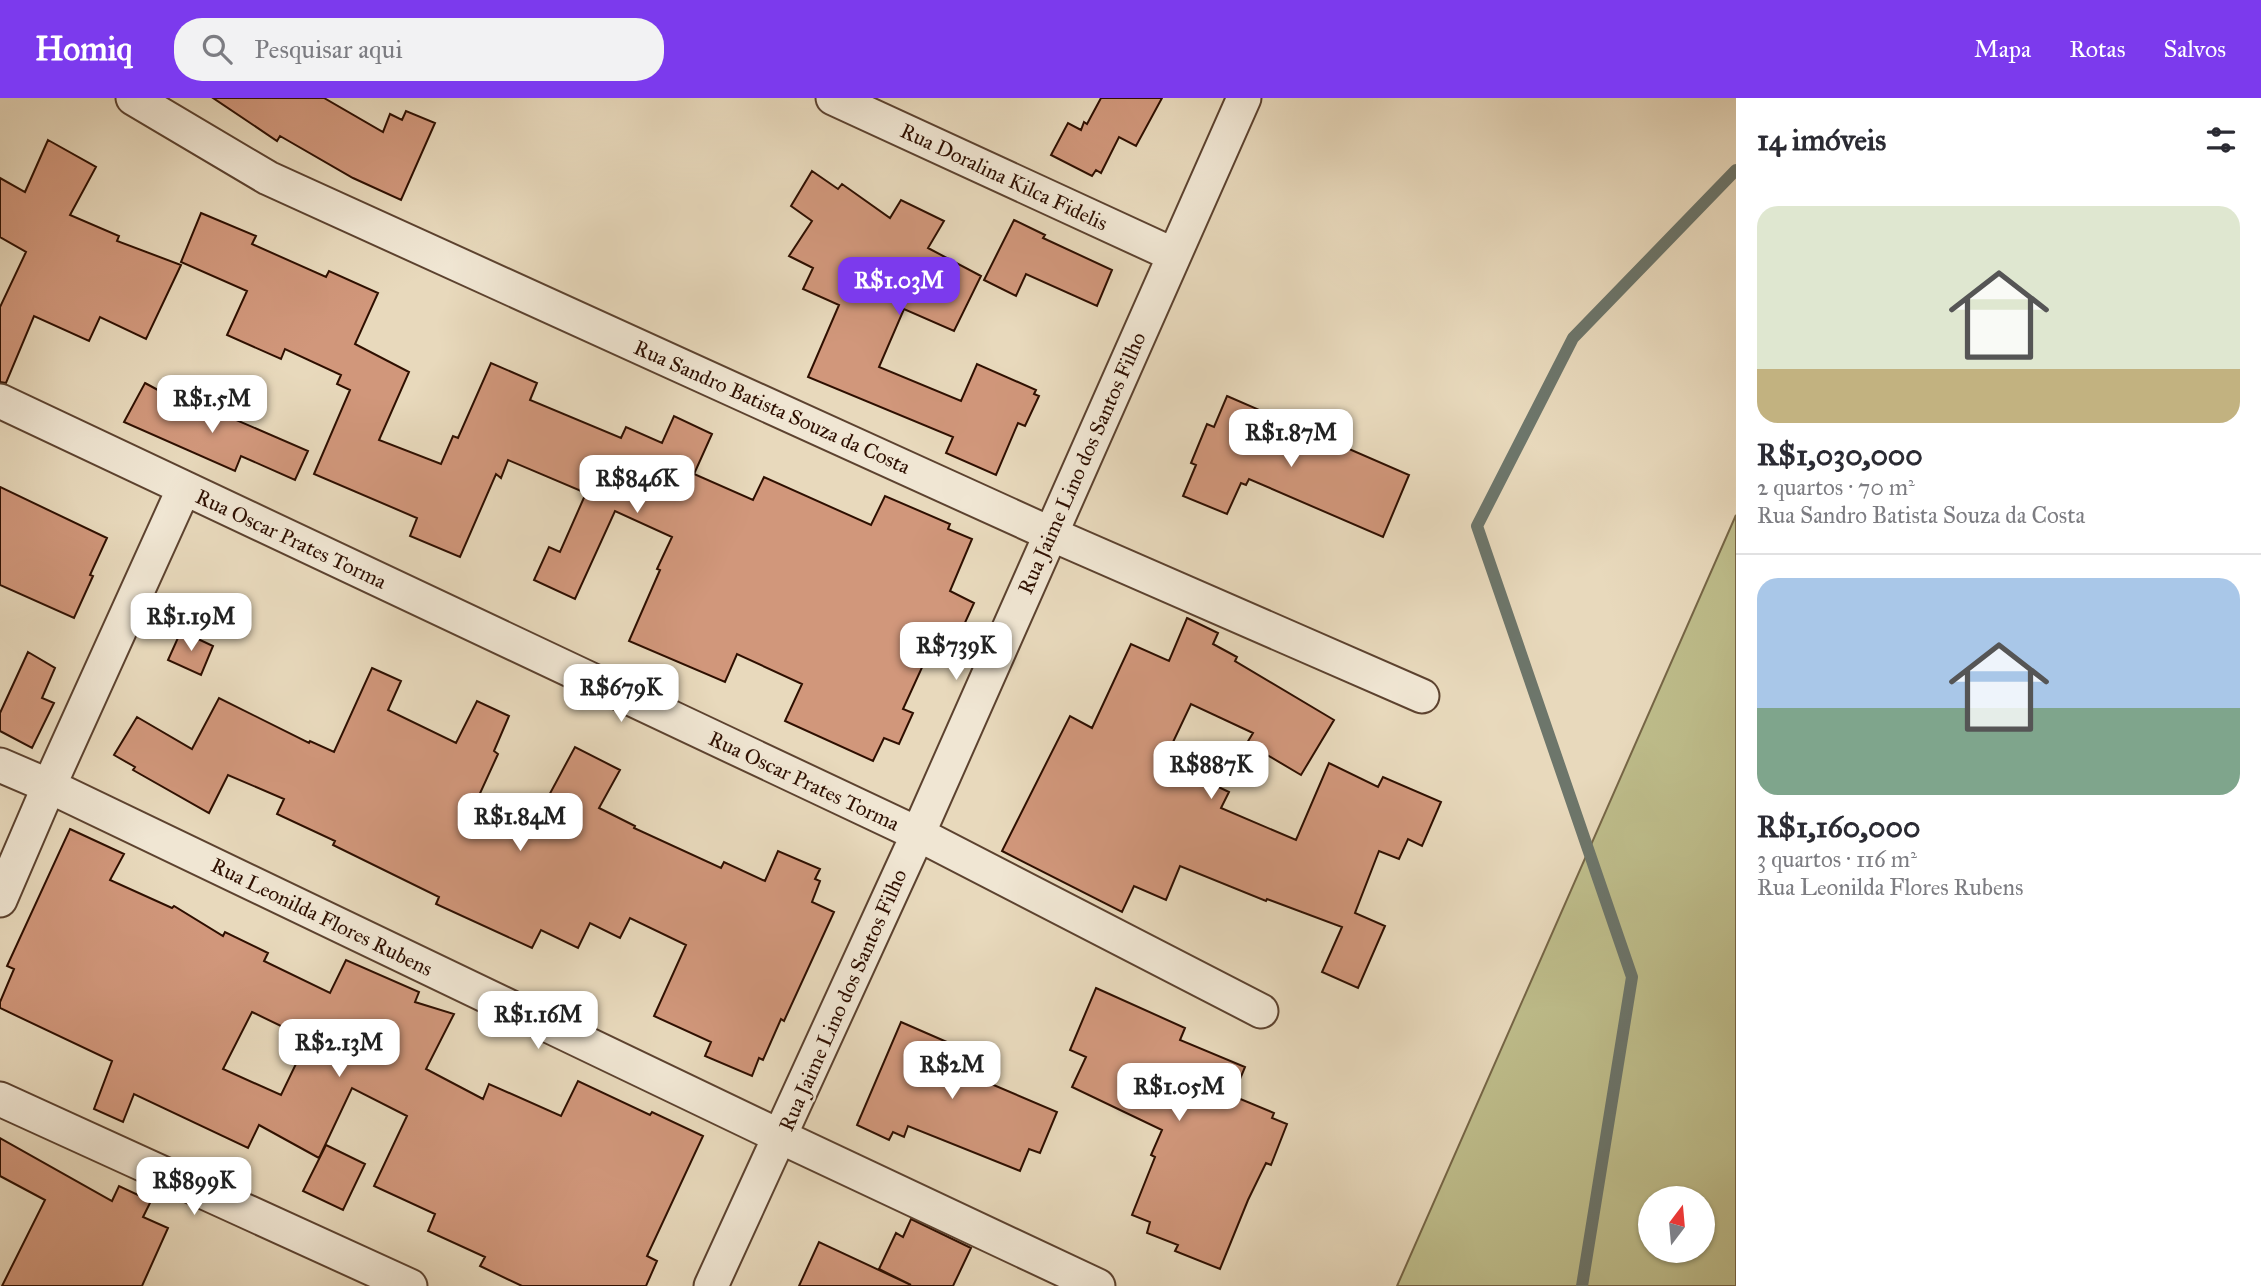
<!DOCTYPE html>
<html lang="pt">
<meta charset="utf-8">
<style>
:root{--surface:#fff;--page:#f2f2f3;--text:#2b2b33;--muted:#7c7c81;--line:#e1e1e2;--accent:#7c3aed}
body{margin:0;font-family:"IM FELL Great Primer",serif;background:var(--page);color:var(--text);height:100vh;display:flex;flex-direction:column;font-size:26px;white-space:nowrap}
*{box-sizing:border-box;margin:0}
p{font-size:23px;color:var(--muted)}
.icon{flex:none;width:38px;height:38px;fill:none;stroke:currentColor;stroke-width:2;stroke-linecap:round;stroke-linejoin:round}
.map{position:relative;flex:1;overflow:hidden}
.details{display:flex;flex-direction:column;background:var(--surface);width:525px}
.details>*{flex:none}
.needle{width:46px;rotate:16deg}
.controls{position:absolute;left:1638px;top:1088px;display:grid;gap:14px}
.controls a{display:grid;place-items:center;width:77px;height:77px;border-radius:50%;background:var(--surface);box-shadow:0 2px 5px #0004;font-size:35px}
.price{position:absolute;translate:-50% -60px;padding:0 16px;border-radius:14px;background:#fff;color:#222;font-size:23px;line-height:46px;filter:drop-shadow(0 2px 4px #0008)}
.price::after{content:'';position:absolute;left:50%;top:42px;width:21px;height:16px;margin-left:-10px;background:inherit;clip-path:polygon(0 0,100% 0,50% 100%)}
.price.active{background:var(--accent);color:#fff}
ul{padding:0;list-style:none}
li{display:grid;align-content:center;gap:14px;height:371px;padding:0 21px}
li+li{border-top:2px solid var(--line)}
li span{display:grid;place-items:center;height:217px;border-radius:21px;color:#555}
li>.icon{margin-inline-start:auto}
span .icon{width:126px;height:126px;fill:#fffc;stroke-width:1}
li b{font-size:30px}
h2{display:flex;justify-content:space-between;align-items:center;height:84px;padding:0 21px;font-size:30px}
header{display:flex;align-items:center;gap:42px;box-sizing:border-box;height:98px;padding:0 35px;background:var(--accent);color:#fff}
header strong{font-size:33px}
nav{display:flex;gap:38px;margin-inline-start:auto;font-size:24px}
.search{width:490px;height:63px;background:var(--page);display:flex;align-items:center;gap:18px;box-sizing:border-box;padding:0 24px;border-radius:28px;color:var(--muted);font-size:26px}
main{display:flex;flex:1;min-height:0}
.map>svg:first-child{display:block}
</style>
<header>
<strong>Homiq</strong>
<div class="search"><svg class="icon" aria-label="search" viewBox="0 0 24 24"><circle cx="10" cy="10" r="6"/><path d="M15 15l6 6"/></svg>Pesquisar aqui</div>
<nav><a>Mapa</a><a>Rotas</a><a>Salvos</a></nav>
</header>
<main>
<div class="map">
<svg width="1736" height="1188" viewBox="0 0 1736 1188">
<rect width="100%" height="100%" fill="#e8d9bc"/>
<filter id="stains"><feTurbulence type="fractalNoise" baseFrequency=".00286" numOctaves="4"/><feColorMatrix values="0 0 0 0 .2 0 0 0 0 .09 0 0 0 0 .02 0 0 0 .5 -.17"/></filter>
<radialGradient id="worn" r=".72"><stop offset=".6" stop-color="#630" stop-opacity="0"/><stop offset="1" stop-color="#630" stop-opacity=".3"/></radialGradient>
<path fill="#bebd8b" stroke="#766646" stroke-width="2" fill-rule="evenodd" d="M 1736,417 L 1736,1188 L 1397,1188 ZM 1650,1101 L 1703,1101 L 1703,1153 L 1650,1153 Z"/>
<g fill="none" stroke-linecap="round" stroke-linejoin="round">
<path stroke="#6d766b" stroke-width="12" d="M 1582,1188 L 1632,879 L 1477,428 L 1573,240 L 1736,72"/>
</g>
<path fill="#d1977b" stroke="#2e0f00" stroke-width="2" fill-rule="evenodd" d="M 213,0 L 324,0 L 383,34 L 390,16 L 402,22 L 406,13 L 435,25 L 401,102 L 353,80 L 280,38 L 277,43 Z
M 1101,0 L 1162,0 L 1136,48 L 1119,39 L 1101,75 L 1096,72 L 1092,78 L 1051,57 L 1068,25 L 1081,32 L 1084,24 L 1087,26 Z
M 48,42 L 96,69 L 70,117 L 119,138 L 117,143 L 181,167 L 146,241 L 100,219 L 89,243 L 34,218 L 6,285 L 0,284 L 0,209 L 26,154 L 0,139 L 0,80 L 25,94 Z
M 812,73 L 838,91 L 842,86 L 890,120 L 901,102 L 944,123 L 928,150 L 981,178 L 954,233 L 904,211 L 879,269 L 961,303 L 977,266 L 1036,292 L 1034,296 L 1039,298 L 1025,328 L 1018,325 L 996,377 L 946,355 L 953,339 L 808,279 L 839,207 L 803,191 L 813,170 L 789,158 L 812,123 L 791,108 Z
M 201,115 L 256,138 L 252,146 L 326,179 L 329,173 L 378,195 L 355,246 L 409,274 L 379,342 L 441,366 L 453,338 L 458,340 L 491,265 L 537,285 L 530,302 L 621,340 L 626,329 L 662,345 L 674,318 L 712,336 L 694,376 L 753,402 L 764,379 L 871,427 L 885,398 L 950,426 L 948,431 L 972,441 L 950,493 L 974,505 L 948,562 L 929,554 L 903,611 L 913,615 L 899,646 L 884,640 L 873,663 L 785,623 L 802,586 L 737,556 L 725,584 L 629,543 L 660,472 L 657,471 L 672,439 L 615,413 L 575,501 L 534,482 L 549,449 L 560,454 L 586,395 L 508,362 L 501,380 L 496,376 L 460,459 L 410,438 L 417,420 L 314,376 L 350,292 L 337,286 L 341,277 L 285,251 L 281,261 L 227,237 L 247,193 L 181,164 Z
M 1014,122 L 1045,137 L 1043,140 L 1112,172 L 1097,208 L 1026,176 L 1016,198 L 984,182 Z
M 145,285 L 217,324 L 220,317 L 227,318 L 308,353 L 295,382 L 241,358 L 235,373 L 124,324 Z
M 1227,298 L 1409,377 L 1383,439 L 1249,381 L 1246,387 L 1241,385 L 1227,416 L 1183,398 L 1196,367 L 1191,365 L 1207,326 L 1214,329 Z
M 0,389 L 107,440 L 90,477 L 93,478 L 74,520 L 0,487 Z
M 1187,520 L 1218,535 L 1213,546 L 1237,559 L 1235,563 L 1334,622 L 1301,677 L 1247,645 L 1253,635 L 1191,606 L 1164,663 L 1229,694 L 1221,710 L 1296,742 L 1329,665 L 1378,689 L 1383,679 L 1441,704 L 1422,748 L 1408,741 L 1399,761 L 1379,753 L 1355,815 L 1385,828 L 1358,890 L 1322,874 L 1342,829 L 1267,801 L 1266,803 L 1180,768 L 1166,802 L 1134,788 L 1122,814 L 1002,753 L 1070,618 L 1092,630 L 1131,546 L 1169,563 Z
M 181,533 L 213,548 L 201,577 L 168,562 Z
M 28,554 L 55,570 L 42,600 L 54,605 L 32,650 L 0,633 L 0,615 Z
M 372,570 L 401,583 L 388,612 L 456,645 L 477,603 L 509,618 L 494,653 L 498,656 L 471,715 L 525,742 L 575,649 L 620,672 L 599,710 L 635,728 L 634,730 L 721,770 L 724,764 L 765,783 L 778,753 L 820,771 L 815,781 L 820,783 L 812,804 L 834,814 L 784,923 L 781,921 L 763,962 L 759,960 L 752,978 L 705,958 L 711,944 L 654,918 L 686,847 L 630,820 L 620,840 L 590,825 L 578,850 L 541,832 L 532,850 L 436,806 L 439,799 L 333,747 L 335,743 L 277,716 L 284,701 L 228,677 L 209,715 L 133,672 L 135,669 L 114,657 L 137,619 L 192,651 L 219,600 L 309,645 L 310,643 L 334,654 Z
M 70,731 L 124,756 L 110,782 L 172,810 L 174,808 L 223,838 L 225,834 L 268,855 L 264,863 L 330,895 L 346,862 L 419,894 L 415,904 L 454,916 L 426,971 L 483,1001 L 489,986 L 561,1018 L 578,983 L 650,1017 L 652,1014 L 703,1038 L 647,1158 L 657,1163 L 646,1188 L 522,1188 L 480,1168 L 485,1159 L 428,1133 L 435,1116 L 374,1088 L 407,1018 L 352,990 L 319,1060 L 259,1027 L 248,1050 L 134,996 L 123,1024 L 94,1011 L 112,963 L 0,910 L 0,904 L 14,871 L 7,868 ZM 252,914 L 308,941 L 281,997 L 223,971 Z
M 1096,890 L 1185,930 L 1180,942 L 1245,969 L 1233,998 L 1274,1015 L 1272,1020 L 1287,1026 L 1271,1067 L 1266,1065 L 1248,1102 L 1220,1171 L 1175,1153 L 1178,1147 L 1147,1135 L 1150,1124 L 1132,1117 L 1155,1059 L 1151,1057 L 1162,1032 L 1072,989 L 1086,959 L 1070,952 Z
M 901,924 L 986,961 L 977,980 L 1057,1014 L 1040,1055 L 1029,1051 L 1020,1073 L 908,1028 L 904,1039 L 893,1034 L 889,1042 L 857,1027 Z
M 0,1040 L 112,1103 L 119,1088 L 151,1103 L 143,1119 L 168,1130 L 142,1188 L 2,1188 L 45,1102 L 0,1078 Z
M 326,1047 L 365,1066 L 343,1112 L 303,1093 Z
M 911,1121 L 971,1150 L 953,1188 L 799,1188 L 819,1144 L 911,1187 L 879,1171 L 896,1135 L 903,1139 Z"/>
<g fill="none" stroke-linecap="round" stroke-linejoin="round">
<defs>
<path id="minor" d="M 133,0 L 268,80 L 1051,436 L 1422,598
M 833,0 L 1174,157
M 0,303 L 918,736 L 1261,913
M 0,667 L 49,688 L 781,1039 L 1098,1188
M 0,802 L 49,688 L 184,390
M 0,1001 L 410,1188
M 711,1188 L 918,736 L 1244,0"/>
</defs>
<use href="#minor" stroke="#5c422f" stroke-width="37"/>
<use href="#minor" stroke="#f0e6d3" stroke-width="33"/>
</g>
<g text-anchor="middle" dominant-baseline="central" stroke-width="5" stroke-linejoin="round" paint-order="stroke">
<g font-size="21" fill="#2e0f00" stroke="#f0e6d3">
<text transform="translate(1004 79) rotate(25)">Rua Doralina Kilca Fidelis</text>
<text transform="translate(772 309) rotate(24)">Rua Sandro Batista Souza da Costa</text>
<text transform="translate(1082 365) rotate(-66)">Rua Jaime Lino dos Santos Filho</text>
<text transform="translate(291 441) rotate(25)">Rua Oscar Prates Torma</text>
<text transform="translate(804 683) rotate(25)">Rua Oscar Prates Torma</text>
<text transform="translate(322 819) rotate(26)">Rua Leonilda Flores Rubens</text>
<text transform="translate(843 902) rotate(-66)">Rua Jaime Lino dos Santos Filho</text>
</g>
</g>
<rect width="100%" height="100%" filter="url(#stains)"/>
<rect width="100%" height="100%" fill="url(#worn)"/>
</svg>
<div class="controls">
<a><svg class="needle" viewBox="-14 -14 28 28"><path d="M0-13l5 13h-10z" fill="#e53935"/><path d="M0 13l5-13h-10z" fill="#7c7c81"/></svg></a>
</div>
<b class="price active" style="left:899px;top:219px">R$1.03M</b>
<b class="price" style="left:212px;top:337px">R$1.5M</b>
<b class="price" style="left:1291px;top:371px">R$1.87M</b>
<b class="price" style="left:637px;top:417px">R$846K</b>
<b class="price" style="left:191px;top:555px">R$1.19M</b>
<b class="price" style="left:956px;top:584px">R$739K</b>
<b class="price" style="left:621px;top:626px">R$679K</b>
<b class="price" style="left:1211px;top:703px">R$887K</b>
<b class="price" style="left:520px;top:755px">R$1.84M</b>
<b class="price" style="left:538px;top:953px">R$1.16M</b>
<b class="price" style="left:339px;top:981px">R$2.13M</b>
<b class="price" style="left:952px;top:1003px">R$2M</b>
<b class="price" style="left:1179px;top:1025px">R$1.05M</b>
<b class="price" style="left:194px;top:1119px">R$899K</b>
</div>
<section class="details">
<h2>14 imóveis<svg class="icon" aria-label="filters" viewBox="0 0 24 24"><path d="M4 7h16M4 17h16"/><circle cx="9" cy="7" r="2"/><circle cx="15" cy="17" r="2"/></svg></h2>
<ul>
<li><span style="background:linear-gradient(#dfe7d0 75%,#c2b280 0)"><svg class="icon" aria-label="home" viewBox="0 0 24 24"><path d="M3 11l9-7 9 7M6 9v11h12V9"/></svg></span><div><b>R$1,030,000</b><p>2 quartos · 70 m²</p><p>Rua Sandro Batista Souza da Costa</p></div></li>
<li><span style="background:linear-gradient(#a9c7e8 60%,#7fa58c 0)"><svg class="icon" aria-label="home" viewBox="0 0 24 24"><path d="M3 11l9-7 9 7M6 9v11h12V9"/></svg></span><div><b>R$1,160,000</b><p>3 quartos · 116 m²</p><p>Rua Leonilda Flores Rubens</p></div></li>
</ul>
</section>
</main>
